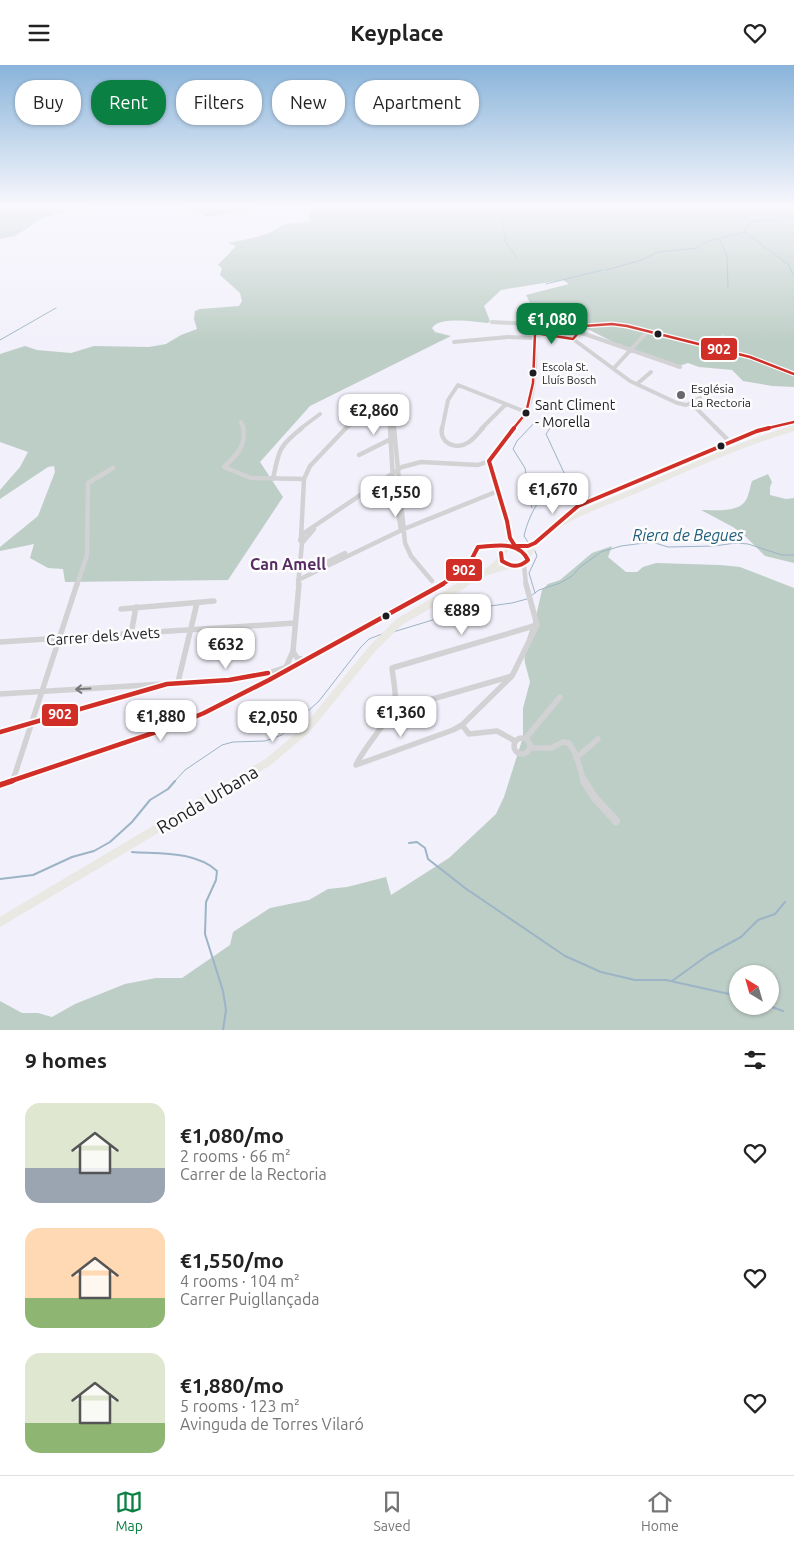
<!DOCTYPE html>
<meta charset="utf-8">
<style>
:root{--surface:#fff;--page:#f2f2f2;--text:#222;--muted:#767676;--line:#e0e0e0;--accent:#0b8043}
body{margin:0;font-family:Ubuntu,sans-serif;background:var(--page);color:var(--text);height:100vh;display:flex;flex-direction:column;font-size:19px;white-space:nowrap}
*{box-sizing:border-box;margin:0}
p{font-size:16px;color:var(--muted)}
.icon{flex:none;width:28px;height:28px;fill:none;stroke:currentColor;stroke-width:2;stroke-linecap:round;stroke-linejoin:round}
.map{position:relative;height:965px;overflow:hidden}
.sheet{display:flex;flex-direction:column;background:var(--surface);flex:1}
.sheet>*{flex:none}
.guide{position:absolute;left:15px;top:15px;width:500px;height:45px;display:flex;gap:10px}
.needle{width:32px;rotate:323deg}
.tools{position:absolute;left:729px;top:900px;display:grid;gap:10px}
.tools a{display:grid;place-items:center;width:50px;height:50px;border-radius:50%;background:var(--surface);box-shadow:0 1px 4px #0004;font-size:25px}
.price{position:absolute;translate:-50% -42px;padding:0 11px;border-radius:10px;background:#fff;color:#222;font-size:16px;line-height:32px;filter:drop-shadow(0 1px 2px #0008)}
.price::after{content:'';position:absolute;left:50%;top:30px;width:15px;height:11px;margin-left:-8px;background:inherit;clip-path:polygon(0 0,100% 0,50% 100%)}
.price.current{background:var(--accent);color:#fff}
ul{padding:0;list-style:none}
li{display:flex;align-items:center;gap:15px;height:125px;padding:0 25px}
li span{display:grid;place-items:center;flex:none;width:140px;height:100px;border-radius:15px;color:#555}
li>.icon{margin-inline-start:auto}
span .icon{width:60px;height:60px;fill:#fffc;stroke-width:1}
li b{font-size:21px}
h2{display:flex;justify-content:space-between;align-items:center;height:60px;padding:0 25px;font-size:21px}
.tag{padding:0 18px;border-radius:20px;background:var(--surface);box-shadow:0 1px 4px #0004;font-size:18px;line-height:45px}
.tag.current{background:var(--accent);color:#fff}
header{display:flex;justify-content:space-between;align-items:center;height:65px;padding:0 25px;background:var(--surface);font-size:22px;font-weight:700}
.tab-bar{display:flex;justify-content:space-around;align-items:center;height:70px;border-top:1px solid var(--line);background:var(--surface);font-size:14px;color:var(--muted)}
.tab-bar a{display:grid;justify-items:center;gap:2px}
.tab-bar .current{color:var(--accent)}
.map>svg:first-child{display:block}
</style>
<header><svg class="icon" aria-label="menu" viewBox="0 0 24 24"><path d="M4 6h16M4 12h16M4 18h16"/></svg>Keyplace<svg class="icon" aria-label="heart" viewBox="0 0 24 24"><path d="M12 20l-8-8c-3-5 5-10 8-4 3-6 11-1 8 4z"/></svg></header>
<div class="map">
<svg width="794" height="965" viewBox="0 0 794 965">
<rect width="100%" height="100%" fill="#f2f0fa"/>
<path fill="#bdcec6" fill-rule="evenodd" d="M 0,142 L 97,142 L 69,145 L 43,153 L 15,171 L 0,174 Z
M 183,142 L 256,142 L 258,144 L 208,152 Z
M 308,142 L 794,142 L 794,322 L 772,321 L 743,316 L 732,305 L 699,302 L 688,298 L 679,301 L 619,280 L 543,241 L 530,238 L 526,230 L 569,219 L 563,215 L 501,225 L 484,241 L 490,256 L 488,258 C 474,257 440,251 432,263 L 435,267 L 451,271 L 310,341 L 260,397 L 283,432 L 228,515 L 65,517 L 63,504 L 48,503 L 30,493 L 34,479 L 0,486 L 0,482 L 38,451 L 55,407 L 54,401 L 48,402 L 0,434 L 0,425 L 20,402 L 28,387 L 0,377 L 0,289 L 25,281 L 37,285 L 71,288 L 94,281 L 149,282 L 166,279 L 181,270 L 197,264 L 194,254 L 195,246 L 200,244 L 239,241 L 242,236 L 240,228 L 220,210 L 222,203 L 218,200 L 236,181 L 228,178 C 243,175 271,171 281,160 L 311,156 L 309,151 L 311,146 Z
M 768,409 L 772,417 L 770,422 L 770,430 L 786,434 L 794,433 L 794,498 L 765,491 L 745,471 L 733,462 L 701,445 C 714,445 739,448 746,435 C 749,430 750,422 752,416 Z
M 612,481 L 608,492 L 626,507 L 637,507 L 643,502 L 656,498 L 720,500 L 740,502 L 794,523 L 794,965 L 0,965 L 0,936 L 22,948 L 38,948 L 52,952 L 75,939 L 125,919 L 156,913 L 182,913 L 230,880 L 233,867 L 270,843 L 309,835 L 328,824 L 347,822 L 386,812 L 391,830 L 449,793 L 496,749 L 504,732 L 523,672 L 523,643 L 530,617 L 525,598 L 524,588 L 528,571 L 537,547 L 542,525 L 548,519 L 560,515 L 592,488 ZM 738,909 L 770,909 L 770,941 L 738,941 Z"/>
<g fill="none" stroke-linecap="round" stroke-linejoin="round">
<path stroke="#9cb4c6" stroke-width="1" d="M 687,142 L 755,156
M 758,142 L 788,153
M 625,145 L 658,148 L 677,142
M 0,158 L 25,142
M 745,167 L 789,200 L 793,210
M 505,168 L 501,157 L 508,147 L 516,142
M 505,170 L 505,176 L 517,193
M 720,175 L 727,191 L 728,222
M 606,205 L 642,195 L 658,187 L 697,183 L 706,177 L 745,167 L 748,159 L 755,156 L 794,153
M 546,219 L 603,205
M 0,275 L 56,243
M 532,443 L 525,403 L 513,384 L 517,376 L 537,355
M 528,477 L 524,471 C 530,445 543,426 566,412 L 546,369 L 558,352
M 535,486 L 537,491 L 529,508 L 535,528
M 532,530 L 539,525 L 560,518 L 572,511 L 580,502 L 601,487 L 621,481 L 652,477 L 668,482 L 714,481 L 736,478 L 748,479 L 782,490 L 794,490
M 393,567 L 469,544 L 512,538 L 527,534
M 174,717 L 185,705 L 222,680 L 233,677 L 265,676 L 282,670 L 319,636 L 361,582 L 369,574 L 382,569"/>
<path stroke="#9cb4c6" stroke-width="2" d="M 409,778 L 417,777 L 425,783 L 428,794 L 465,823 L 565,891 L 601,907 L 635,915 L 666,915 L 738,931
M 132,787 C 160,789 195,786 217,806 L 216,815 L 206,837 L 205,869 L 223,926 L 226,945 L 223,965
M 0,814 L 33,810 L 72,792 L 94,786 L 110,777 L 132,757 L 150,735 L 168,724 L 175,716
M 672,916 L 708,890 L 741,872 L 758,855 L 775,849 L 785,837
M 769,941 L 783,946"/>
<path stroke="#d2d2d4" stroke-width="4" d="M 492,257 L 532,259 C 537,283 537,327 525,349 C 522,355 517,360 512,364
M 579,267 L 680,302
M 535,268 L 573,274 L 630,316 L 677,338 L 686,340 L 691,338 L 717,364
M 573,274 L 584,261 L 612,259 L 627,261 L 750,292 L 794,309
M 454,277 L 508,272 L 534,273
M 720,284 L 723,271
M 614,303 L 647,267
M 637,319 L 651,307
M 691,338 L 700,333
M 506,339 L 526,347
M 389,344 L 390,364
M 241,357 L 244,364
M 300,364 L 320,349
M 345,364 L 366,347 L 392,340 L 394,364
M 442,364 L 448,335 L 458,320 L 506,339
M 481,364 L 506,339
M 764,364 L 794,357"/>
<path stroke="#d2d2d4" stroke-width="4.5" d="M 243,363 C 247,380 236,391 224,402 L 251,413 L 304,414
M 390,363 L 393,416 L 401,465
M 394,363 L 405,478 L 411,491 L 432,516
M 442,363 C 439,378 456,386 469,377 C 474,374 478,368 483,363
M 716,363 L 730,377
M 359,390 L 393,373
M 489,396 L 513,363
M 489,396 L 507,450 L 509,481
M 273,414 C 279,385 278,382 302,363
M 555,460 L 578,441 L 757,366 L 769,363
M 301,473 L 304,414 L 310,401 L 346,363
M 302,478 L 314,464
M 524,500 L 526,520
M 299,503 L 319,501 L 345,488
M 298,515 L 404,464 L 498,426
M 77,520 L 87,490 L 88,418 L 113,403
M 298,520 L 302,478 L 300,475 L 304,468 L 402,402 L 421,397 L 478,400 L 489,396
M 441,520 L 467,503 L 478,482 L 506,482"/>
<path stroke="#d2d2d4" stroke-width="5.5" d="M 299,519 L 293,586 L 297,593 L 304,595
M 526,519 L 537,560
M 121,544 L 214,536
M 537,560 L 512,611 L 462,660 L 453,665 L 356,700 C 365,680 392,654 395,635 C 396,625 393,613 392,603 Z
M 131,569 L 136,542
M 0,577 L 295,558
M 286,602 L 293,586
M 178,617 L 197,538
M 0,629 L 229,615 L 265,609 L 290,601
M 391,646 L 512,611
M 462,660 L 469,669 L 497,666 L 515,676
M 0,667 L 157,622
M514 681a8 8 0 1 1 16 0a8 8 0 1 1-16 0Z
M 525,674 L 560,632
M 530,683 L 551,683 L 563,677 L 569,678 L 576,690 L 584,717
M 576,693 L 598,674
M 13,715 L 77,519
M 8,717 L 171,662 L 204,648 L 269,615 L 443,519"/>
<path stroke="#d2d2d4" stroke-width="8" d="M 584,716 L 594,732 L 616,756
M 0,720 L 12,716"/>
<path stroke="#eae8e3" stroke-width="4.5" d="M 790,364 L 794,363"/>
<path stroke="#eae8e3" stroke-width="5.5" d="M 500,492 L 509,501 L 522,501 C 529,494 528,486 535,479 C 561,452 601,440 635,426 C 687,403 739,380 794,363
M 488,505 L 497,498 L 507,482 L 520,483 L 528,491
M 462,520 L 484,508 L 510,501"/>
<path stroke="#eae8e3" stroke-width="8" d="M 235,717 L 268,697 L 306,665 L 372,584 L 399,557 L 464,519"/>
<path stroke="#eae8e3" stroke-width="9" d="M 0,857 L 237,716"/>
<defs>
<path id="bus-1-far3" d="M 535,268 L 573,274
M 573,274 L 584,261 L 612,259 L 627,261 L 750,292 L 794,309
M 513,364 L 526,348 L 533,318 L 535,268
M 764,364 L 794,357"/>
<path id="bus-1-far2" d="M 489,396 L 514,363
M 489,396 L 507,456 L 510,473 L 515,481
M 515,481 L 528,481 L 535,478 L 578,441 L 757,366 L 769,363
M 441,520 L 467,503 L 478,482 C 496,481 518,475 528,495 C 519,503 512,502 502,496 L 501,488"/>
<path id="bus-1-far1" d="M 0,667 L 167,619 L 229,615 L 268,608
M 8,717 L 171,662 L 204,648 L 269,615 L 443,519"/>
<path id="bus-1" d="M 0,720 L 12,716"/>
</defs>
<use href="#bus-1-far3" stroke="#fcfcfc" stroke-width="5"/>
<use href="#bus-1-far2" stroke="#fcfcfc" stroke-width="8"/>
<use href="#bus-1-far1" stroke="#fcfcfc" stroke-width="8"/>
<use href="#bus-1" stroke="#fcfcfc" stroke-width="9"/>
<use href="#bus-1-far3" stroke="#d02e26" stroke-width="2.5"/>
<use href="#bus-1-far2" stroke="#d02e26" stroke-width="4"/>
<use href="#bus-1-far1" stroke="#d02e26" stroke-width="4.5"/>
<use href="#bus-1" stroke="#d02e26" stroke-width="5.5"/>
</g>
<defs><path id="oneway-shaft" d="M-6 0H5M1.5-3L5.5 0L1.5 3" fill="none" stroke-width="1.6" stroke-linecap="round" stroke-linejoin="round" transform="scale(1.25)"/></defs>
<use stroke="#78777c" href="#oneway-shaft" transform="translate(83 624) rotate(177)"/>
<linearGradient id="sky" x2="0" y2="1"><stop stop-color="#89b4da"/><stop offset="0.51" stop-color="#f9f8fd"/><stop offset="1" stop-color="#f9f8fd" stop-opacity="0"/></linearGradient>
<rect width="794" height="277" fill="url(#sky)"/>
<g fill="#1d1c23" stroke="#fcfcfc" stroke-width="2">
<circle cx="658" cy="269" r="4.5"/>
<circle cx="533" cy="308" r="4.5"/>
<circle cx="526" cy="348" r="4.5"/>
<circle cx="721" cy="381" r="4.5"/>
<circle cx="386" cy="551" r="4.5"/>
</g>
<circle fill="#68666e" stroke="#fcfcfc" stroke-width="2" cx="681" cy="330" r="5"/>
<g text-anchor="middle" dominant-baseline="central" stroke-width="5" stroke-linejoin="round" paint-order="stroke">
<g font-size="11" fill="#1d1c23" stroke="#fcfcfc" text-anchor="start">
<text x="542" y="302">Escola St.<tspan x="542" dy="13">Lluís Bosch</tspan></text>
</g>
<g font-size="12" fill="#1d1c23" stroke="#fcfcfc" text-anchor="start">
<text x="691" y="323">Església<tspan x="691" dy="14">La Rectoria</tspan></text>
</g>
<g font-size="14" fill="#1d1c23" stroke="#fcfcfc" text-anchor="start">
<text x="535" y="340">Sant Climent<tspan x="535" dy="17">- Morella</tspan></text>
</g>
<g font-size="15" fill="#1d1c23" stroke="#fcfcfc">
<text transform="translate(103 571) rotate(-4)">Carrer dels Avets</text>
</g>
<g font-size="16" font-style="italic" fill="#205e7d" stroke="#fcfcfc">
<text x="688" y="470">Riera de Begues</text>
</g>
<g font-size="16" font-weight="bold" fill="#562c62" stroke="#fcfcfc">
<text x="288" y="499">Can Amell</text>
</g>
<g font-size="18" fill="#1d1c23" stroke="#fcfcfc">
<text transform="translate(207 734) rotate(-31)">Ronda Urbana</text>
</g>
</g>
<g stroke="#fcfcfc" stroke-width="2">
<rect x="700" y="272" width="38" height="24" rx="5" fill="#d02e26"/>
<rect x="445" y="493" width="38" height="24" rx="5" fill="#d02e26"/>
<rect x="41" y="638" width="38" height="24" rx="5" fill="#d02e26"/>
</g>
<g font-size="14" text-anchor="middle" font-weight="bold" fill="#fff">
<text x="719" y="289">902</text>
<text x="464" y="510">902</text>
<text x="60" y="654">902</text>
</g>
</svg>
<div class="tools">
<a><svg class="needle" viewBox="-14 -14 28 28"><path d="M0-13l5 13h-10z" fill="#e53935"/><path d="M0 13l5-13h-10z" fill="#767676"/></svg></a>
</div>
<b class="price current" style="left:552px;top:280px">€1,080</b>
<b class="price" style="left:374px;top:371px">€2,860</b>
<b class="price" style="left:553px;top:450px">€1,670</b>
<b class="price" style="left:396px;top:453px">€1,550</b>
<b class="price" style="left:462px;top:571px">€889</b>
<b class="price" style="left:226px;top:605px">€632</b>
<b class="price" style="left:401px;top:673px">€1,360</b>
<b class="price" style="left:161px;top:677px">€1,880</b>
<b class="price" style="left:273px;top:678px">€2,050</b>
<div class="guide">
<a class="tag">Buy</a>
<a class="tag current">Rent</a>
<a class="tag">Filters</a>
<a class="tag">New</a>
<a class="tag">Apartment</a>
</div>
</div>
<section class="sheet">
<h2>9 homes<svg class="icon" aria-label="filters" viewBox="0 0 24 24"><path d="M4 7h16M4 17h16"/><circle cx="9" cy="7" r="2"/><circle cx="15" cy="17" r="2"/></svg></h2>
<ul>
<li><span style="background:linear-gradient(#dfe7d0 65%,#9aa5b1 0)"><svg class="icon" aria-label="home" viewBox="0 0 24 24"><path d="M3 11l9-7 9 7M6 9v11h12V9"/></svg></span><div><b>€1,080/mo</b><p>2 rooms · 66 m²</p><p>Carrer de la Rectoria</p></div><svg class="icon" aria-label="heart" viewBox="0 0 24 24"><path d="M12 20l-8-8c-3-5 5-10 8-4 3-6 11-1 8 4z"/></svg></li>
<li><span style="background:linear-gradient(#ffd9b3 70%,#8fb573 0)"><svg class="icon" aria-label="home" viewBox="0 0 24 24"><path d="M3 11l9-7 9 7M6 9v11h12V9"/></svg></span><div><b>€1,550/mo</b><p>4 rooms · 104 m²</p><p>Carrer Puigllançada</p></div><svg class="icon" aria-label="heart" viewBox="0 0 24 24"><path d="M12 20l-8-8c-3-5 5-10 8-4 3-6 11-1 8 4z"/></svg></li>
<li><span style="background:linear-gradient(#dfe7d0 70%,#8fb573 0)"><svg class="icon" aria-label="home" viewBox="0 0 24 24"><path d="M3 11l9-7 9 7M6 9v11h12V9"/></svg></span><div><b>€1,880/mo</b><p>5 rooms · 123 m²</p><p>Avinguda de Torres Vilaró</p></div><svg class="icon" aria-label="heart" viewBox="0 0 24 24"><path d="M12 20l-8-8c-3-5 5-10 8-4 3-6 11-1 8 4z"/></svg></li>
</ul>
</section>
<nav class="tab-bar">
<a class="current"><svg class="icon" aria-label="map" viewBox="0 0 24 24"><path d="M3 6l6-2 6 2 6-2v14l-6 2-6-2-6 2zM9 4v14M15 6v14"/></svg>Map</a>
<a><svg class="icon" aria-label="saved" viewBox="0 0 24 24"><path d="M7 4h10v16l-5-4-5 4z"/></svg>Saved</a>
<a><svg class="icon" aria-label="home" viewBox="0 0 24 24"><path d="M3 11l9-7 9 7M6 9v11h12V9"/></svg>Home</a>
</nav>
